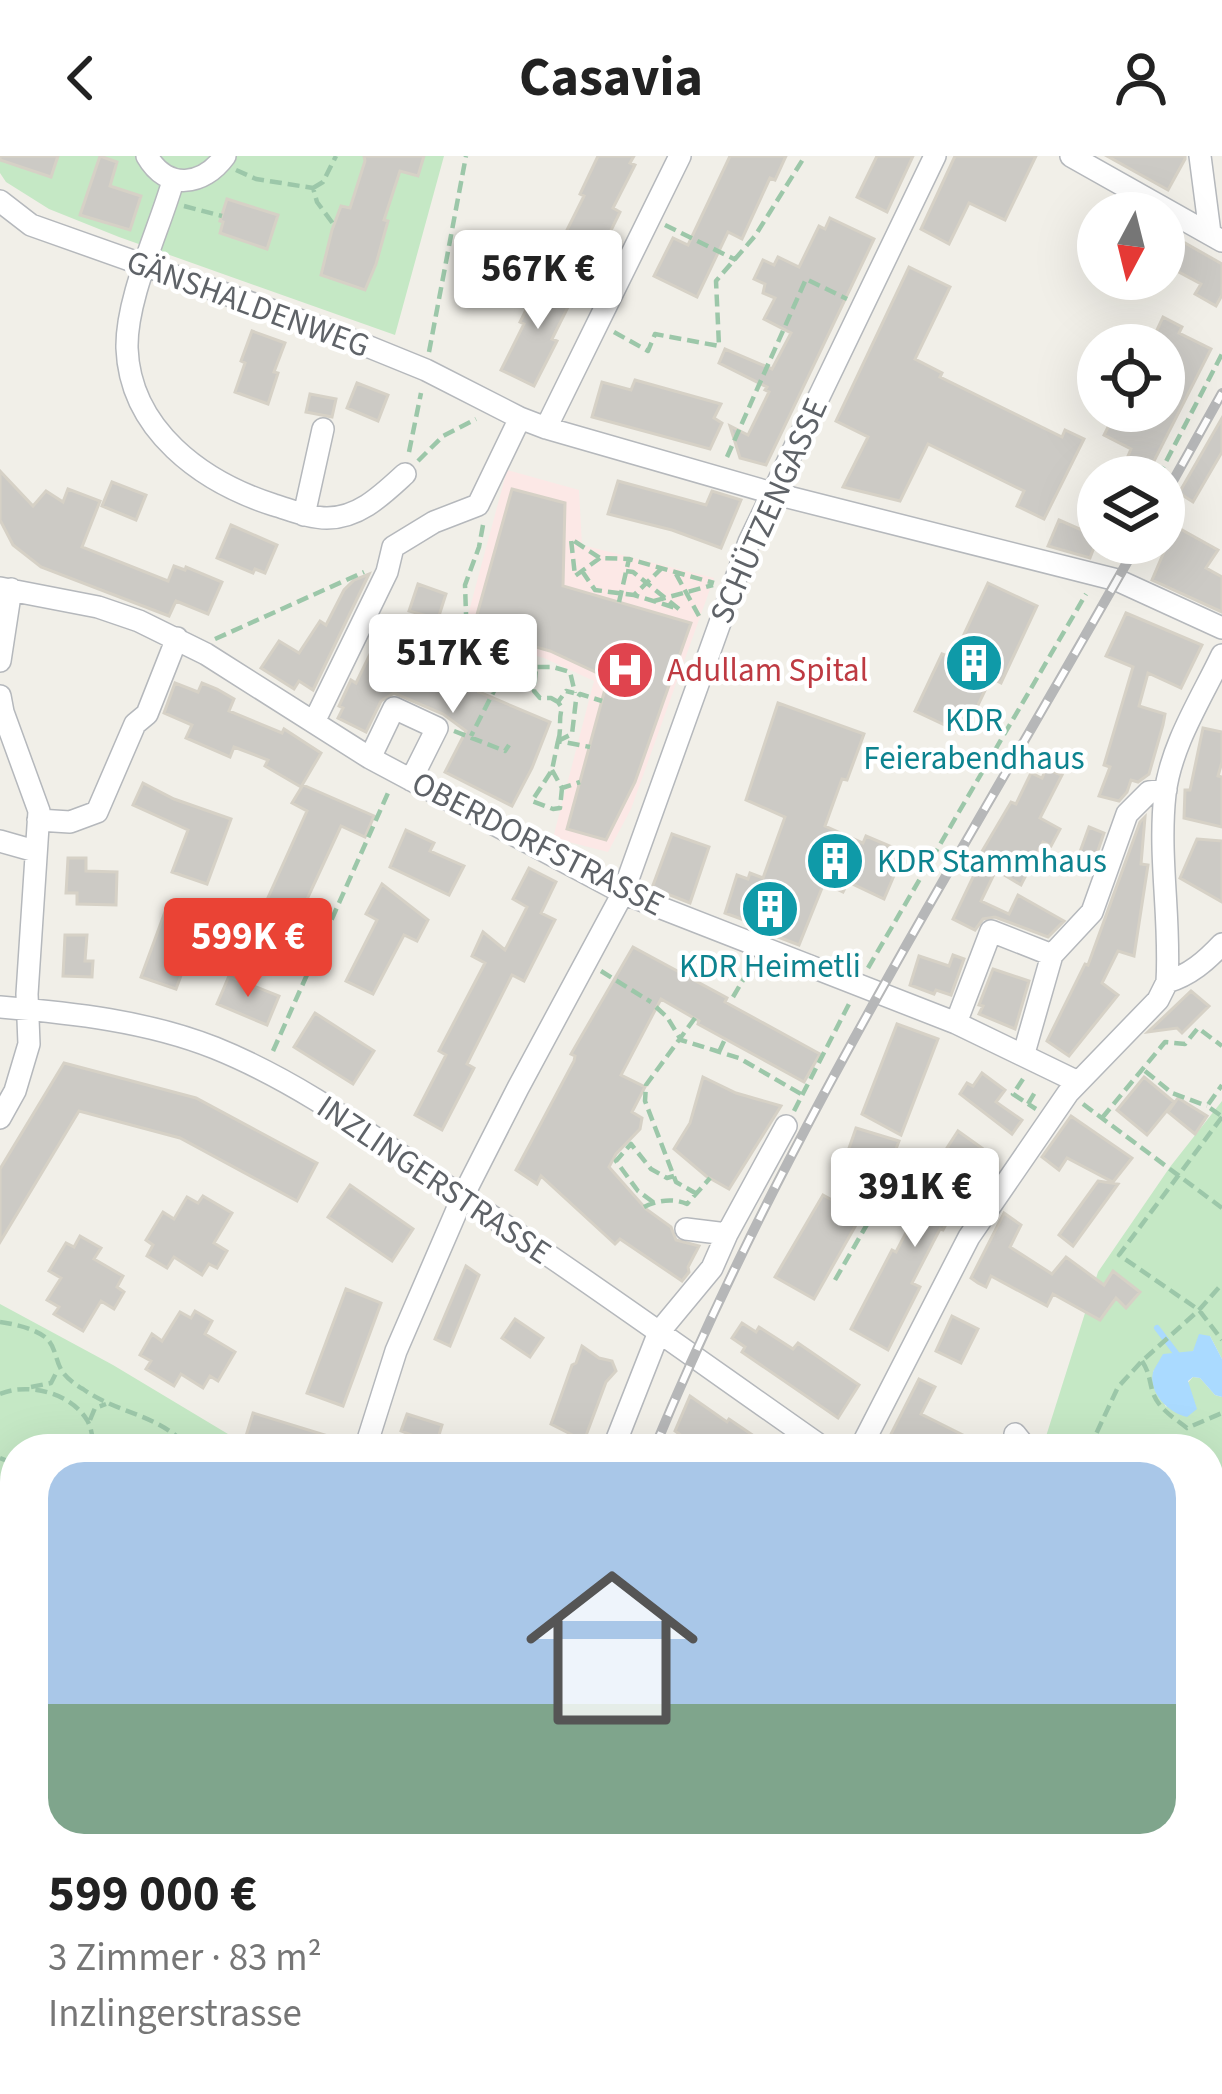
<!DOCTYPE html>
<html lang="de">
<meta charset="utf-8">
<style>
:root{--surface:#fff;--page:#f6f6f6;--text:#222;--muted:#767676;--line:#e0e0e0;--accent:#ea4335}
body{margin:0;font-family:"Source Sans 3",sans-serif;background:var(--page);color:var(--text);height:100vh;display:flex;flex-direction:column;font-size:45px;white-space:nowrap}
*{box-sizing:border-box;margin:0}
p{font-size:39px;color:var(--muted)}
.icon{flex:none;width:66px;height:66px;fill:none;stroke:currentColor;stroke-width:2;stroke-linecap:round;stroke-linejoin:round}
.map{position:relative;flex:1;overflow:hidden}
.sheet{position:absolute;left:0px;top:1278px;width:1224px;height:660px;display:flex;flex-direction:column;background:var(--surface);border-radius:48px 48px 0 0;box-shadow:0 12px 48px #0002}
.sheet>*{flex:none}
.needle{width:78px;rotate:187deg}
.buttons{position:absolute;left:1077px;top:36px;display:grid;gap:24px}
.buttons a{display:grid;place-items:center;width:108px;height:108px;border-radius:50%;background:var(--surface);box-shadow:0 12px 48px #0002;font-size:60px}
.price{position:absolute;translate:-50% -102px;padding:0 27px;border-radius:12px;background:#fff;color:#222;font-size:39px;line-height:78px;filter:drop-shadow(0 3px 6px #0008)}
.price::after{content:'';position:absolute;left:50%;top:72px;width:36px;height:27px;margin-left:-18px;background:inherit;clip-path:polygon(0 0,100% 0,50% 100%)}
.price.current{background:var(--accent);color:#fff}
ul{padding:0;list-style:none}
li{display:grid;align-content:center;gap:24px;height:636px;padding:0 48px}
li+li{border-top:3px solid var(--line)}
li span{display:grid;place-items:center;height:372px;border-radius:36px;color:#555}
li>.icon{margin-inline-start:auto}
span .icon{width:216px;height:216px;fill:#fffc;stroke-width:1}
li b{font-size:51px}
header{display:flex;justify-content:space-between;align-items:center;height:156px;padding:0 48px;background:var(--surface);font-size:54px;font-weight:700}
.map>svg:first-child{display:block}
</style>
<header><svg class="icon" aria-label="back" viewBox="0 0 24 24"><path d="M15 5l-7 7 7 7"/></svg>Casavia<svg class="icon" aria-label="person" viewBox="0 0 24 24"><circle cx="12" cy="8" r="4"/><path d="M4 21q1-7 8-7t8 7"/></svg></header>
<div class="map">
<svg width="1222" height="1938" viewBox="0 0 1222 1938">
<rect width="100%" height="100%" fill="#f1efe8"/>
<path fill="#e1ded6" d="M 0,1626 L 15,1633 L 15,1652 L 0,1698 Z
M 0,1778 L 15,1786 L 15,1839 L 0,1832 Z"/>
<path fill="#fce8e6" d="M 507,314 L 579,334 L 582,389 L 714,422 L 631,653 L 608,696 L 553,682 L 594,525 L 544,502 L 462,481 Z"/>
<path fill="#c5e8c5" d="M 0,0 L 444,0 L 395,179 L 119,81 L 49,53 L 6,26 L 0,17 Z
M 1222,945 L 1222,1203 L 1210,1180 L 1193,1195 L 1153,1215 L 1153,1227 L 1166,1251 L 1193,1221 L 1200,1222 L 1215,1239 L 1222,1241 L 1222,1595 L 1209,1585 L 1209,1293 L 1042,1293 L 1098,1116 L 1170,1011 Z
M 0,1148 L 113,1209 L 233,1281 L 229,1293 L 15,1293 L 15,1434 L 0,1428 Z
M 15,1484 L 15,1591 L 0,1585 L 0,1523 Z"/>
<path fill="#aadaff" d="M 1199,1178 L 1210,1180 L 1222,1203 L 1222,1241 L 1215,1239 L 1200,1222 L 1193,1221 L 1188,1225 L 1197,1253 L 1187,1261 C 1169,1257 1148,1237 1153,1216 C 1154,1213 1161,1202 1163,1198 L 1193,1195 Z"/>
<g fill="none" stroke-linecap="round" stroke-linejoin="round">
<path stroke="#aadaff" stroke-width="6" d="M 1157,1172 L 1176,1197"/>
</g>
<path fill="#cccac5" stroke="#d6d1c6" stroke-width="3" d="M 0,0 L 58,0 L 51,21 L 0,4 Z
M 100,0 L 117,6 L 110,30 L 141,40 L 130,74 L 80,59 Z
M 364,0 L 424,0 L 418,20 L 400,15 L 384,64 L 388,65 L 376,108 L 365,134 L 321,119 L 332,74 L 341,50 L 350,52 L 365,5 Z
M 598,0 L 634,0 L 630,7 L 635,9 L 613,52 L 620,56 L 596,105 L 560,88 L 584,40 L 580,38 Z
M 730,0 L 786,0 L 775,24 L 770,22 L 742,83 L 728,76 L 697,141 L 654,120 L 673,82 L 688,89 Z
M 877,0 L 913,0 L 887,56 L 857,41 Z
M 955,0 L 1036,0 L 1005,64 L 969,47 L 949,88 L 921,73 Z
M 1107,0 L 1185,0 L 1185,3 L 1168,34 Z
M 227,43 L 278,59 L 267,93 L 220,77 L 223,66 L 220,65 Z
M 830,62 L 874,83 L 766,309 L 740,302 L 730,270 L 748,279 L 769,236 L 765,234 L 767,231 L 719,207 L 725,193 L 772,213 L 791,177 L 764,163 L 775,142 L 763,137 L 765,128 L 754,123 L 763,104 L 774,109 L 778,101 L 799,111 L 819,70 L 825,73 Z
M 1164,75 L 1222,108 L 1222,139 L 1216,150 L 1195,138 L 1201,128 L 1164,108 Z
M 909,111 L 950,131 L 915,203 L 942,217 L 940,221 L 1062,281 L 1065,274 L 1084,283 L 1044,363 L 1017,350 L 1024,335 L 928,288 L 900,345 L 843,331 L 868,281 L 836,265 Z
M 542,121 L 575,137 L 552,183 L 557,185 L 534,230 L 501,214 L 524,168 L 520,166 Z
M 1163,161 L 1182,171 L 1179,177 L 1211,193 L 1151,311 L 1128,300 L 1131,293 L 1104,279 L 1116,255 L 1164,255 L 1164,189 L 1150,189 Z
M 252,175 L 285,187 L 274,216 L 278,217 L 268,248 L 235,236 L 245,207 L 241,205 Z
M 635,224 L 721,248 L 714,262 L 722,267 L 710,293 L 592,261 L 602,226 L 631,234 Z
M 357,227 L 388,239 L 378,265 L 347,252 Z
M 310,238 L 336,243 L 332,261 L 306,256 Z
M 1222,262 L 1222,296 L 1193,346 L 1179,337 Z
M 0,315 L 33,350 L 46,335 L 63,346 L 68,333 L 100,345 L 82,391 L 168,425 L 174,410 L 185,414 L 186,411 L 222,426 L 208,458 L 176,445 L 169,460 L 41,411 L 13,389 L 0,364 Z
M 618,325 L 706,349 L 712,335 L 741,344 L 721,392 L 672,374 L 608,358 Z
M 112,326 L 146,339 L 136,364 L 102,350 Z
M 512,333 L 565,347 L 563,430 L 691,467 L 635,626 L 606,684 L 567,673 L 608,522 L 550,495 L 473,473 Z
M 1059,364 L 1098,381 L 1090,402 L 1048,390 Z
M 231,369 L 277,389 L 265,417 L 255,413 L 253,417 L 217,402 Z
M 1175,370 L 1218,394 L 1206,412 L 1222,421 L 1222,456 L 1152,424 Z
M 369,418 L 313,534 L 299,525 L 294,533 L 261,512 L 279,485 L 299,497 L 320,465 L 326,469 L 344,434 L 354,424 Z
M 988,427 L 1037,450 L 1001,527 L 991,522 L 964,578 L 915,555 L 942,498 L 953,502 Z
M 418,428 L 446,438 L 438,463 L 409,455 Z
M 1126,457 L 1202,489 L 1181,532 L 1148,517 L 1139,550 L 1165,558 L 1163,569 L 1149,618 L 1138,626 L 1131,624 L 1127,636 L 1119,645 L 1099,640 L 1110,611 L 1104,609 L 1133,511 L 1106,500 Z
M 382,461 L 403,471 L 389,497 L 453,529 L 466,501 L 492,514 L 479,536 L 550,566 L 532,612 L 512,650 L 445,616 L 466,575 L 443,558 L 394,537 L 381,545 L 366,576 L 338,562 L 343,552 L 339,550 L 351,524 L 356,527 L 377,484 L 372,481 Z
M 175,527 L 198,536 L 202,527 L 217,533 L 234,543 L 229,555 L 282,577 L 284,573 L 321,597 L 301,631 L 265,610 L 268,604 L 234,591 L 230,601 L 186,582 L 192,569 L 164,557 Z
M 778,547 L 864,578 L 847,624 L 842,623 L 825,670 L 863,687 L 866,680 L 904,696 L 884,743 L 848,726 L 843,736 L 824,727 L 799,789 L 778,781 L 779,777 L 725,757 L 737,719 L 748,723 L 750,717 L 763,722 L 785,661 L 746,644 Z
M 1203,572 L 1222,576 L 1222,606 L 1218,620 L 1222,621 L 1222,671 L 1184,662 L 1185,634 L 1190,634 Z
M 1046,613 L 1062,619 L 1040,662 L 1060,673 L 1051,690 L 1043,686 L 1021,729 L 996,714 L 981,745 L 1009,758 L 1018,739 L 1064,765 L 1048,781 L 995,761 L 983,763 L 975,774 L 953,763 L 975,717 L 971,714 L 1011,646 L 1016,648 L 1031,617 L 1042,622 Z
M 143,627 L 174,643 L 231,663 L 207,728 L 172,716 L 188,674 L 133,649 Z
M 303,629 L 374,660 L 365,681 L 341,670 L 283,795 L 240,776 L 247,761 L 257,766 L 307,655 L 292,647 Z
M 1145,661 L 1141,708 L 1148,709 L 1134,800 L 1118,795 L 1102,827 L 1118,839 L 1069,900 L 1047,885 L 1085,808 L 1088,809 L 1140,666 Z
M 1089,671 L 1104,677 L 1093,709 L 1077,704 Z
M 406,674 L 434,687 L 430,695 L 464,710 L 449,739 L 390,711 Z
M 672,678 L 709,691 L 690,747 L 652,732 Z
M 1197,683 L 1222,685 L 1222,746 L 1180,722 Z
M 68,702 L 86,702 L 86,715 L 117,716 L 116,749 L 77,748 L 77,737 L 66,737 Z
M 529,712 L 556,726 L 541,757 L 555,764 L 524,825 L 512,819 L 467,908 L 474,912 L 442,974 L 415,959 L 446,899 L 439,895 L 485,807 L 472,800 L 483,776 L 505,794 L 527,751 L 513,743 Z
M 382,728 L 428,764 L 417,785 L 404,779 L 373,838 L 346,825 L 377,764 L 366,758 Z
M 165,756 L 200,768 L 176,833 L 141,821 Z
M 65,779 L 87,779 L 85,805 L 93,805 L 92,821 L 63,820 Z
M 633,791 L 727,842 L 725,846 L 820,898 L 804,926 L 698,868 L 699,865 L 661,843 L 621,919 L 645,931 L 632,956 L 642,962 L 640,973 L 616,998 L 609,1011 L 646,1053 L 671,1071 L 676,1084 L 699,1090 L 688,1111 L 689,1116 L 682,1125 L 620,1083 L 615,1088 L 541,1020 L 537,1028 L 516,1014 L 574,905 L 575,900 L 571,898 Z
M 953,799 L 964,803 L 951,839 L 936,834 L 934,838 L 910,829 L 919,800 L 949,810 Z
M 993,813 L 1029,825 L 1015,873 L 979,858 L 983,850 L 979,849 Z
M 229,820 L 279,840 L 267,869 L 217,848 Z
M 1191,835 L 1209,850 L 1182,877 L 1177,872 L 1148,876 Z
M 315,857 L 374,895 L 353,928 L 294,891 Z
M 897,868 L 938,883 L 901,979 L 862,958 Z
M 64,907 L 196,942 L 317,1007 L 297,1045 L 180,982 L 79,955 L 0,1086 L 0,1013 Z
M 982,917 L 1005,934 L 996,946 L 1022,964 L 1012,978 L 960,938 L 967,927 L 973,930 Z
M 703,921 L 736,937 L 781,950 L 729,1033 L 706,1020 L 674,993 L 690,967 Z
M 1144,921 L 1174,946 L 1147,979 L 1117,954 Z
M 1178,942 L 1207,960 L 1195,978 L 1168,956 Z
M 1071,960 L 1132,1002 L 1113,1026 L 1067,1002 L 1059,1014 L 1042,1001 Z
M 856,972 L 899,985 L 887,1017 L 846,1001 Z
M 958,975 L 982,992 L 971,1007 L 975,1010 L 950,1047 L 956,1050 L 943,1074 L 940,1073 L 912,1127 L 920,1131 L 888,1194 L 851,1173 L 892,1094 L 896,1096 L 915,1059 L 919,1061 L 940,1019 L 935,1017 L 951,995 L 947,992 Z
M 1098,1025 L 1118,1028 L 1073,1090 L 1059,1079 Z
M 350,1029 L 413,1073 L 392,1105 L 328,1061 Z
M 823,1039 L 861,1060 L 814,1143 L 775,1121 Z
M 203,1040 L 232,1057 L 214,1087 L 227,1095 L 217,1112 L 209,1108 L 202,1119 L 174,1101 L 167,1112 L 147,1100 L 153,1089 L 146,1084 L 163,1056 L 174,1063 L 187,1041 L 198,1047 Z
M 1004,1057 L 1021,1069 L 1010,1091 L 1052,1118 L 1066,1101 L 1104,1129 L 1113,1115 L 1140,1136 L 1126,1152 L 1116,1142 L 1100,1164 L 1053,1138 L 1047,1150 L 991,1120 L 986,1131 L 978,1127 L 971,1122 Z
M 80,1080 L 101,1092 L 94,1103 L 123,1120 L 117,1131 L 124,1136 L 114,1153 L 101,1145 L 83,1175 L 54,1158 L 59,1151 L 47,1144 L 61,1122 L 49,1115 L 66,1087 L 74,1091 Z
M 466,1110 L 479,1119 L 450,1190 L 435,1183 Z
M 346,1133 L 381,1147 L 343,1250 L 307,1237 Z
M 195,1155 L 212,1165 L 205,1178 L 235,1196 L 218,1225 L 210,1220 L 203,1232 L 181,1218 L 174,1230 L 146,1213 L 151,1205 L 140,1199 L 152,1178 L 162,1185 L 180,1156 L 191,1162 Z
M 952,1160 L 978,1173 L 961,1207 L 936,1195 Z
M 515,1163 L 543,1182 L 530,1201 L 502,1182 Z
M 742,1167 L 756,1176 L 759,1171 L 793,1193 L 798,1187 L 859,1229 L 838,1262 L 742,1196 L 745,1191 L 732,1182 Z
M 582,1190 L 599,1202 L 612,1205 L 616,1215 L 606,1226 L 584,1285 L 551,1268 L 572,1209 L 576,1207 Z
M 919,1223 L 935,1231 L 921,1258 L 991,1293 L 915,1293 L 890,1280 Z
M 690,1240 L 727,1266 L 729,1263 L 773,1293 L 700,1293 L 675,1275 Z
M 253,1257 L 351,1287 L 350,1293 L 242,1293 Z
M 407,1258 L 442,1269 L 436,1289 L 401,1275 Z"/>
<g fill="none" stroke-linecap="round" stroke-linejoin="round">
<defs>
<path id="minor" d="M 147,0 C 167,35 203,30 225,0
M 1071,0 L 1222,85
M 1200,0 L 1210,77
M 173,25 C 159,74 126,142 127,192 C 130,274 202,326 274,349 C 291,354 309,362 327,362 C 359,362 382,339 405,318
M 0,45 L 31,69 L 330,175 L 426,214 L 520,262 L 546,272 L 772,337 L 1117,424 L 1222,472
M 546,272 L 680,0
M 304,359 L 323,273
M 0,432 L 98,451 L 139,465 L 206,498 L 370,602 L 623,737 L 956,867 L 1078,926
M 0,505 L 11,433
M 0,540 L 3,556 L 39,655 L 27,838 L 29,888 L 15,935 L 0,962
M 314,566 L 387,416 L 393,391 L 434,366 L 478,349 L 520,262
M 370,602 L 394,552 L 437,572 L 411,624
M 38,664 L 70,666 L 97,656 L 135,568 L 147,558 L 177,482
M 0,685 L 35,695
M 1167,826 C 1171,764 1158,701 1165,638 C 1171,589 1201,543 1222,499
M 0,851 C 72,857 147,865 215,892 C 297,925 369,978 442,1027 C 572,1113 698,1204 825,1293
M 956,867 L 991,775 L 1052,799
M 1024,897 L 1052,799 L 1092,756 L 1127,658 L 1149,636 L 1166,634
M 686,1073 L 727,1078
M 1015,1278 L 1027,1293
M 365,1293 L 396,1195 L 463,1040 L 518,932 L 623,737 L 749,386 L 935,0
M 613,1293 L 659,1176 L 712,1112 L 727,1078 L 786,970
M 860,1293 L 969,1081 L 1068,937 L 1158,844 L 1167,826 C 1190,819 1206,805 1222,788
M 0,1604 L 15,1608
M 1209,1609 L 1222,1619
M 848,1923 L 884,1938
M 402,1938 L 408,1923
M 513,1938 L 522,1923"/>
</defs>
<use href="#minor" stroke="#b5b8bc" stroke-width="24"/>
<path stroke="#9cc7a9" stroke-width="4.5" stroke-dasharray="12 6" stroke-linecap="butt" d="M 236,14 L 256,23 L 313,32 L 317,46 L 334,69
M 313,32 L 323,26 L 336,0
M 184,50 L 222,60
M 665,69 L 736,104
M 614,176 L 648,195 L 655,178 L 719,190 L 716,125 L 755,80 L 805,0
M 429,196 L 466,0
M 409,296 L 421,237
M 727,301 L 806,123 L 847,143
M 418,305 L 443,280 L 476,263
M 1158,321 L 1222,198
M 483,369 L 479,391 L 465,429 L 466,458 L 461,480 C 471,496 495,497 512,492 L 517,485
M 1106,401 L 1117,387
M 600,402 L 575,420 L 571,383 L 600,402 L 629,403
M 582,415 L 595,434 L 634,439 L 662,412
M 626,415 L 633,416 L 679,453 L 634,439
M 676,418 L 699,460
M 654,445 L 713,429
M 619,446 L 629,403 L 714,427
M 215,483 L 364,416
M 530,504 L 535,490
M 535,510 L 530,504 L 513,506 L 510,518 L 516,522 L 526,517 L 536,521
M 470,524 L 494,535 L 471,580
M 558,546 L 551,542 L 540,542 L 534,535 L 536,511 L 553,511 L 570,516 L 575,537
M 454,575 L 505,595 L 509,589
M 558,585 L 572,578 L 576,544 L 580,538 L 602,545
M 558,585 C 562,574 558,564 562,552 L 558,546 L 566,535 L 574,537
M 552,614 L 562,632 L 580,626
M 562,632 L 560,652 L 553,653 L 532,645 L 552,614 L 558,585 L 590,591
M 868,812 L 1086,438
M 601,815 L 651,846
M 733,841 L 753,807
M 656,851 L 667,861 L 681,884 L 739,902 L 801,938
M 695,862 L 646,929 L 645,945 L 676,1026 L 697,1038
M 273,895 L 388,637
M 719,896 L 725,883
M 1145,915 L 1172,937 L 1207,950
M 1023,923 L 1013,938 L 1036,953
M 1028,948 L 1037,933
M 1083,948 L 1222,1052
M 794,955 L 849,848
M 1220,959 L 1207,950 L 1222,929
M 1222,961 L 1119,1099 L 1199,1154 L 1222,1184
M 1102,962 L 1165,886 L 1185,888 L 1198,872 L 1222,890
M 653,1046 L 638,1035 L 616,1005 L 631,988 L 651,1013 L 667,1022 L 674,1020
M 644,1051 C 657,1044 674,1042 687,1048 L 710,1022
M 835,1124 L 873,1058
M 0,1166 C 14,1168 33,1172 45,1181 C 56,1190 55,1204 62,1215 C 66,1222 76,1229 83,1233 C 118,1258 160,1258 190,1293
M 1142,1205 C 1149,1216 1149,1222 1152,1234 C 1157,1252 1173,1261 1187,1272 L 1222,1257
M 31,1231 L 51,1227 L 58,1213
M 0,1238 C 28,1226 71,1237 87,1264 C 92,1273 93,1283 93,1293
M 90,1264 L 95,1252 L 106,1248
M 1089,1293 L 1118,1231 L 1142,1205 L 1199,1154 L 1222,1128
M 0,1302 L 15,1308
M 0,1378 L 15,1399
M 0,1472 L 12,1440
M 0,1503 L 15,1466
M 1209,1545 L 1222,1545
M 1216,1546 L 1222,1563
M 1217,1938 L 1222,1898"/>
<use href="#minor" stroke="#fff" stroke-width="21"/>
<defs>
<path id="rail" d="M 1164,341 L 1222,237
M 654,1293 C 784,976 970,685 1138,387
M 426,1938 L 431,1923"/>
</defs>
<use href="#rail" stroke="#b6b7b8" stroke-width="10"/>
<use href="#rail" stroke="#fff" stroke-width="6" stroke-dasharray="18" stroke-linecap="butt"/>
</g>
<defs>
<symbol id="building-disc" viewBox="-11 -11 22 22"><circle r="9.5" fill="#0f9aa8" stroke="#fff"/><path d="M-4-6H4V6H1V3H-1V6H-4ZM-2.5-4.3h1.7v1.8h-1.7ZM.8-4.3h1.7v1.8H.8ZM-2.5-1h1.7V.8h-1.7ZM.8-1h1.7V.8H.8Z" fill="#fff"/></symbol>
<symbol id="hospital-disc" viewBox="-11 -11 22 22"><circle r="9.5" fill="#e0444e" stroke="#fff"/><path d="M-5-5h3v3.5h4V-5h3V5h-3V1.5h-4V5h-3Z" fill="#fff"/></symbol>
</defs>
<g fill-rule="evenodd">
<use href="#building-disc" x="941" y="474" width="66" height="66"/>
<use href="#hospital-disc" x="592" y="481" width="66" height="66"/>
<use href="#building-disc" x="802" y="672" width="66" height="66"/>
<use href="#building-disc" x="737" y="720" width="66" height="66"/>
</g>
<g text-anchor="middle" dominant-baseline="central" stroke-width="9" stroke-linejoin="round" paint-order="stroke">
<g font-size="33" fill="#5f6368" stroke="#fff">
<text transform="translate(248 148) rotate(20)">GÄNSHALDENWEG</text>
<text transform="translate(769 355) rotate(-66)">SCHÜTZENGASSE</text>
<text transform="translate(538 688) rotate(27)">OBERDORFSTRASSE</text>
<text transform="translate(434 1024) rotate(34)">INZLINGERSTRASSE</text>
</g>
<g font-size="33" fill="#be3a42" stroke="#fff" text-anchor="start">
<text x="667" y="514">Adullam Spital</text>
</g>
<g font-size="33" fill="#0d838f" stroke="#fff">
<text x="974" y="564">KDR<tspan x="974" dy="38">Feierabendhaus</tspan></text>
<text x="877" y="705" text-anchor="start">KDR Stammhaus</text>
<text x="770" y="810">KDR Heimetli</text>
</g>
</g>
</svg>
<div class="buttons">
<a><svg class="needle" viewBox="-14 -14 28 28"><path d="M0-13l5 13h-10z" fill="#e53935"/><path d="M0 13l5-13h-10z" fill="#767676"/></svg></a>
<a><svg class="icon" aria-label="locate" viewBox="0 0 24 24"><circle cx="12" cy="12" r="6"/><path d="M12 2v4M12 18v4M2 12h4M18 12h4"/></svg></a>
<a><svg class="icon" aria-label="layers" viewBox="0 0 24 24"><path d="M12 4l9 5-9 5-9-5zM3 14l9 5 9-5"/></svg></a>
</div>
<b class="price" style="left:538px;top:176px">567K €</b>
<b class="price" style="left:453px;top:560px">517K €</b>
<b class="price current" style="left:248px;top:844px">599K €</b>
<b class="price" style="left:915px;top:1094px">391K €</b>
<section class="sheet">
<ul>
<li><span style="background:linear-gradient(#a9c7e8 65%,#7fa58c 0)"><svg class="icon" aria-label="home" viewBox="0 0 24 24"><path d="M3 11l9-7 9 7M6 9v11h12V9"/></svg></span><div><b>599 000 €</b><p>3 Zimmer · 83 m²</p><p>Inzlingerstrasse</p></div></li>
</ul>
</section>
</div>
